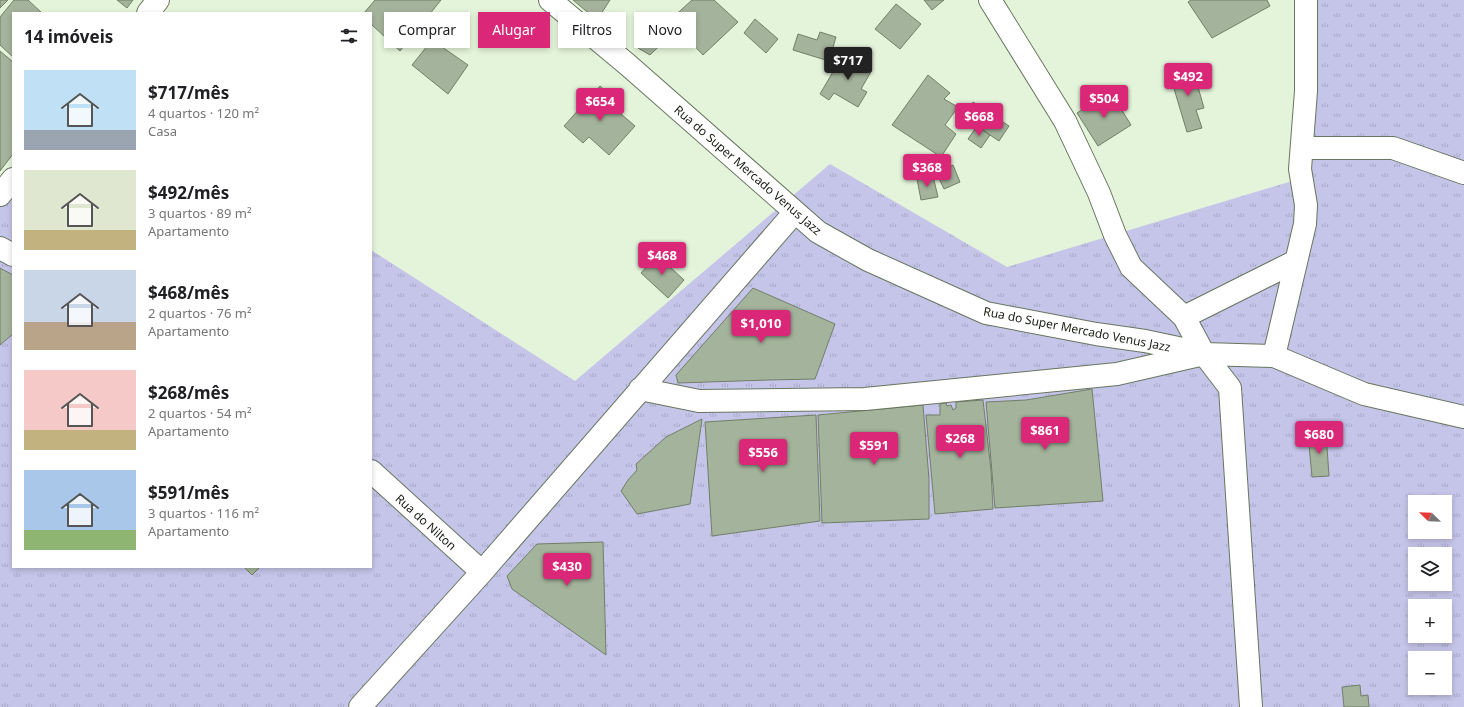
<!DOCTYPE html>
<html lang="pt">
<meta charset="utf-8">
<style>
:root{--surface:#fff;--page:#f6f6f6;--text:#202124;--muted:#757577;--accent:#db2777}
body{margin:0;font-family:"Noto Sans",sans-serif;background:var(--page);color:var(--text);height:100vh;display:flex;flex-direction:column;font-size:15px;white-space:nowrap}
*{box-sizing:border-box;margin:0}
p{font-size:13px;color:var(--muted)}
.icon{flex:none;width:22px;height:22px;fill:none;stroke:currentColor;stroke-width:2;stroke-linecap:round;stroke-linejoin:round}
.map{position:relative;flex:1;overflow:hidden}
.details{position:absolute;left:12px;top:12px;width:360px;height:556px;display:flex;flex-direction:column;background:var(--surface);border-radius:0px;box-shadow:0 2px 6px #0003}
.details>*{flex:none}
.hud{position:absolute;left:384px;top:12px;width:380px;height:36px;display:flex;gap:8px}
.needle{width:26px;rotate:293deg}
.buttons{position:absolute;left:1408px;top:495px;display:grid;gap:8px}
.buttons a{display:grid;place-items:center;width:44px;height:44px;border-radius:0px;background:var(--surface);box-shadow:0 2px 6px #0003;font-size:20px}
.price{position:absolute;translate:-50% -34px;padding:0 9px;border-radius:4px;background:var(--accent);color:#fff;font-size:13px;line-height:26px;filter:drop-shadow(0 1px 2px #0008)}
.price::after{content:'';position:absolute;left:50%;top:24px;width:12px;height:9px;margin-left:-6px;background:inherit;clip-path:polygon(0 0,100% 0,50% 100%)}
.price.active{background:#222;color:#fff}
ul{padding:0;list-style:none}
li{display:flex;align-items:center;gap:12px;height:100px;padding:0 12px}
li span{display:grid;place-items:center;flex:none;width:112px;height:80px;border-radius:0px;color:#555}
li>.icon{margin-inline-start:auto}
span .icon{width:48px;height:48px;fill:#fffc;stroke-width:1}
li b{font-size:17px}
h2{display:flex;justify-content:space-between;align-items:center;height:48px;padding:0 12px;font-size:17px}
.pill{padding:0 14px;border-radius:0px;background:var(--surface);box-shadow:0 2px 6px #0003;font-size:14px;line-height:36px}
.pill.active{background:var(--accent);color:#fff}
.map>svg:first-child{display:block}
</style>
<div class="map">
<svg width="1464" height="707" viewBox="0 0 1464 707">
<defs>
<pattern id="grass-tufts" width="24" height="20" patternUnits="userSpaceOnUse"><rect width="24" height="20" fill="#c5c4e9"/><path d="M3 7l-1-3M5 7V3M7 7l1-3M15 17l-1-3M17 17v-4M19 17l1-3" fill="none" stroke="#a8a8c7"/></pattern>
</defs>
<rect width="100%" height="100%" fill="#e4f4da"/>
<path fill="url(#grass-tufts)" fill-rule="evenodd" d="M 1314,0 L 1464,0 L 1464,707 L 0,707 L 0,199 L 13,183 L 13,567 L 371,567 L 371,250 L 575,381 L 830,164 L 1007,267 L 1312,175 ZM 1415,502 L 1445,502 L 1445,532 L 1415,532 ZM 1415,554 L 1445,554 L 1445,584 L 1415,584 ZM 1415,606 L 1445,606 L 1445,636 L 1415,636 ZM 1415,658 L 1445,658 L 1445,688 L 1415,688 Z"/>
<path fill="#a4b39b" stroke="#717f68" d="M 0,0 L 8,0 L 0,8 Z
M 14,0 L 28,0 L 42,13 L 13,13 L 13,57 L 0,45 L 0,17 Z
M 117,0 L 133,0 L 127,8 Z
M 375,0 L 441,0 L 400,51 L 371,24 L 371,13 L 364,13 Z
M 573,0 L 610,0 L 597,20 Z
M 692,0 L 714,0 L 738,22 L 703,55 L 670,20 Z
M 924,0 L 944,0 L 932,10 Z
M 1191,0 L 1267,0 L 1270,6 L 1212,38 L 1188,2 Z
M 896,4 L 921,24 L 900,49 L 875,29 Z
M 755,19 L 778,39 L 766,53 L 744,33 Z
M 670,20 L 678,28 L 650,55 L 638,48 Z
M 820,32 L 836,37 L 829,61 L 793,50 L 798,34 L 817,40 Z
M 432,40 L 468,65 L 448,94 L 412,65 Z
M 0,51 L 13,62 L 13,154 L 0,171 Z
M 844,53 L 872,70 L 861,89 L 867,92 L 858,107 L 834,93 L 829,100 L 820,94 Z
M 1192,66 L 1204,108 L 1196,110 L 1202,128 L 1187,132 L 1169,72 Z
M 928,75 L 950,93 L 944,99 L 958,107 L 945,125 L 956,134 L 941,157 L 892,125 Z
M 600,86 L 619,103 L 614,108 L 635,126 L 609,155 L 589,137 L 583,143 L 564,126 Z
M 1110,91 L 1131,125 L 1098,146 L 1077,113 Z
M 973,102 L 1009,126 L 999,141 L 963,117 Z
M 977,126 L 990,135 L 981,148 L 968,139 Z
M 953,165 L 960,182 L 944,189 L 936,172 Z
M 933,176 L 938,197 L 921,200 L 917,179 Z
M 657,255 L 684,280 L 668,298 L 641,273 Z
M 0,268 L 13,275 L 13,334 L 0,345 Z
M 753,288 L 835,324 L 815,379 L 768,380 L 678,383 L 676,375 Z
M 1092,389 L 1103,501 L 995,508 L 986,402 L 1026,400 Z
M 983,400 L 991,470 L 993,509 L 935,514 L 926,415 L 940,415 L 940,404 L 946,403 L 947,406 L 951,405 L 953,410 L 956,408 L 956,402 Z
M 923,405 L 929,479 L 929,519 L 822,523 L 818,415 Z
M 816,415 L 820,521 L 712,536 L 705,422 Z
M 702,419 L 690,504 L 637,514 L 621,491 L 628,480 L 637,470 L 636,464 L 666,437 Z
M 1326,433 L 1329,476 L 1312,477 L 1308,434 Z
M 603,542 L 606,655 L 512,589 L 507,576 L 537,544 Z
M 244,567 L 260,567 L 252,575 Z
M 1360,685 L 1361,696 L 1368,695 L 1369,707 L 1344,707 L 1342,687 Z"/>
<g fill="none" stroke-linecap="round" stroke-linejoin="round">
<defs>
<path id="street" d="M 550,0 L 628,65 L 818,232 L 868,260 L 986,313 L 1096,334 L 1145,341 L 1197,352
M 990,0 L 1065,121 L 1099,193 L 1115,235 L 1131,267 L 1184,317 L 1204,354 L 1230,388 L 1251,707
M 148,13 L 158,0
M 1302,148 L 1393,148 L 1464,173
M 0,195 L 13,179
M 0,248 L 13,255
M 1184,317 L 1296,261
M 1274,356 L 1305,224 L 1306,205 L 1300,169 L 1306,91 L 1306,0
M 640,389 L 699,401 L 865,399 L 1117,374 L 1204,354 L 1274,356 L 1364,394 L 1464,417
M 371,471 L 482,572
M 360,707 L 482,572 L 795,212"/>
</defs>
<use href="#street" stroke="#68765f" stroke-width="24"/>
<use href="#street" stroke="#fff" stroke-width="22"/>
</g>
<g text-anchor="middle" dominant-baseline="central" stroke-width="3" stroke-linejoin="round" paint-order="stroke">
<g font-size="12" fill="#171c13" stroke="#fff">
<text transform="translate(748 170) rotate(41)">Rua do Super Mercado Venus Jazz</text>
<text transform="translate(1077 329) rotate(11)">Rua do Super Mercado Venus Jazz</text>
<text transform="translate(426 522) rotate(42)">Rua do Nilton</text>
</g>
</g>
</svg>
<div class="buttons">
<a><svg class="needle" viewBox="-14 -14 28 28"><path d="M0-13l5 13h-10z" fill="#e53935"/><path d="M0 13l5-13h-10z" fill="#757577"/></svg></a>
<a><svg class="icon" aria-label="layers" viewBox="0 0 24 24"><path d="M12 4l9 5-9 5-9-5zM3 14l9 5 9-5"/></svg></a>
<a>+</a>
<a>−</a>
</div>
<b class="price active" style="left:848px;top:81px">$717</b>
<b class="price" style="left:1188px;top:97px">$492</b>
<b class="price" style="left:1104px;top:119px">$504</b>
<b class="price" style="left:600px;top:122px">$654</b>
<b class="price" style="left:979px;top:137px">$668</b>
<b class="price" style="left:927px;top:188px">$368</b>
<b class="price" style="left:662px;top:276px">$468</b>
<b class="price" style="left:761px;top:344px">$1,010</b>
<b class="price" style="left:1045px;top:451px">$861</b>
<b class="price" style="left:1319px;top:455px">$680</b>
<b class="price" style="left:960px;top:459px">$268</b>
<b class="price" style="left:874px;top:466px">$591</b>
<b class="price" style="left:763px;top:473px">$556</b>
<b class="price" style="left:567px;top:587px">$430</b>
<div class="hud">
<a class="pill">Comprar</a>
<a class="pill active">Alugar</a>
<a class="pill">Filtros</a>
<a class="pill">Novo</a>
</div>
<section class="details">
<h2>14 imóveis<svg class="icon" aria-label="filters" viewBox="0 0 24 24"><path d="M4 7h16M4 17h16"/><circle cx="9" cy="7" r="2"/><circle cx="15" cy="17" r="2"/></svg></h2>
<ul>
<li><span style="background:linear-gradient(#bfe0f5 75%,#9aa5b1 0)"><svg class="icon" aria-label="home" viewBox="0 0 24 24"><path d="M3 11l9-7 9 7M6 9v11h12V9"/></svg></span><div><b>$717/mês</b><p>4 quartos · 120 m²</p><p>Casa</p></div></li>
<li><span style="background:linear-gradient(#dfe7d0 75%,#c2b280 0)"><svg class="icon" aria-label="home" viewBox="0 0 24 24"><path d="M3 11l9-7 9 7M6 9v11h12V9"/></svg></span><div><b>$492/mês</b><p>3 quartos · 89 m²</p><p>Apartamento</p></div></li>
<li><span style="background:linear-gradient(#c9d6e8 65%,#b9a48a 0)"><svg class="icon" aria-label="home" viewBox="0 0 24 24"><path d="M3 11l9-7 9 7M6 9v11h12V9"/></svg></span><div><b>$468/mês</b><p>2 quartos · 76 m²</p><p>Apartamento</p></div></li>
<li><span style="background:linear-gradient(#f6c9c9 75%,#c2b280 0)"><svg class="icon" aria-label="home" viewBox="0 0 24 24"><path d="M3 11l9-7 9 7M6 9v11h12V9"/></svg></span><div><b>$268/mês</b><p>2 quartos · 54 m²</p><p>Apartamento</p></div></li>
<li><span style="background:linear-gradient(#a9c7e8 75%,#8fb573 0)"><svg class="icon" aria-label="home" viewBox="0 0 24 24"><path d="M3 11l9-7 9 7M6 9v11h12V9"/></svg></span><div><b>$591/mês</b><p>3 quartos · 116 m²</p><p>Apartamento</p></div></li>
</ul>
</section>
</div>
